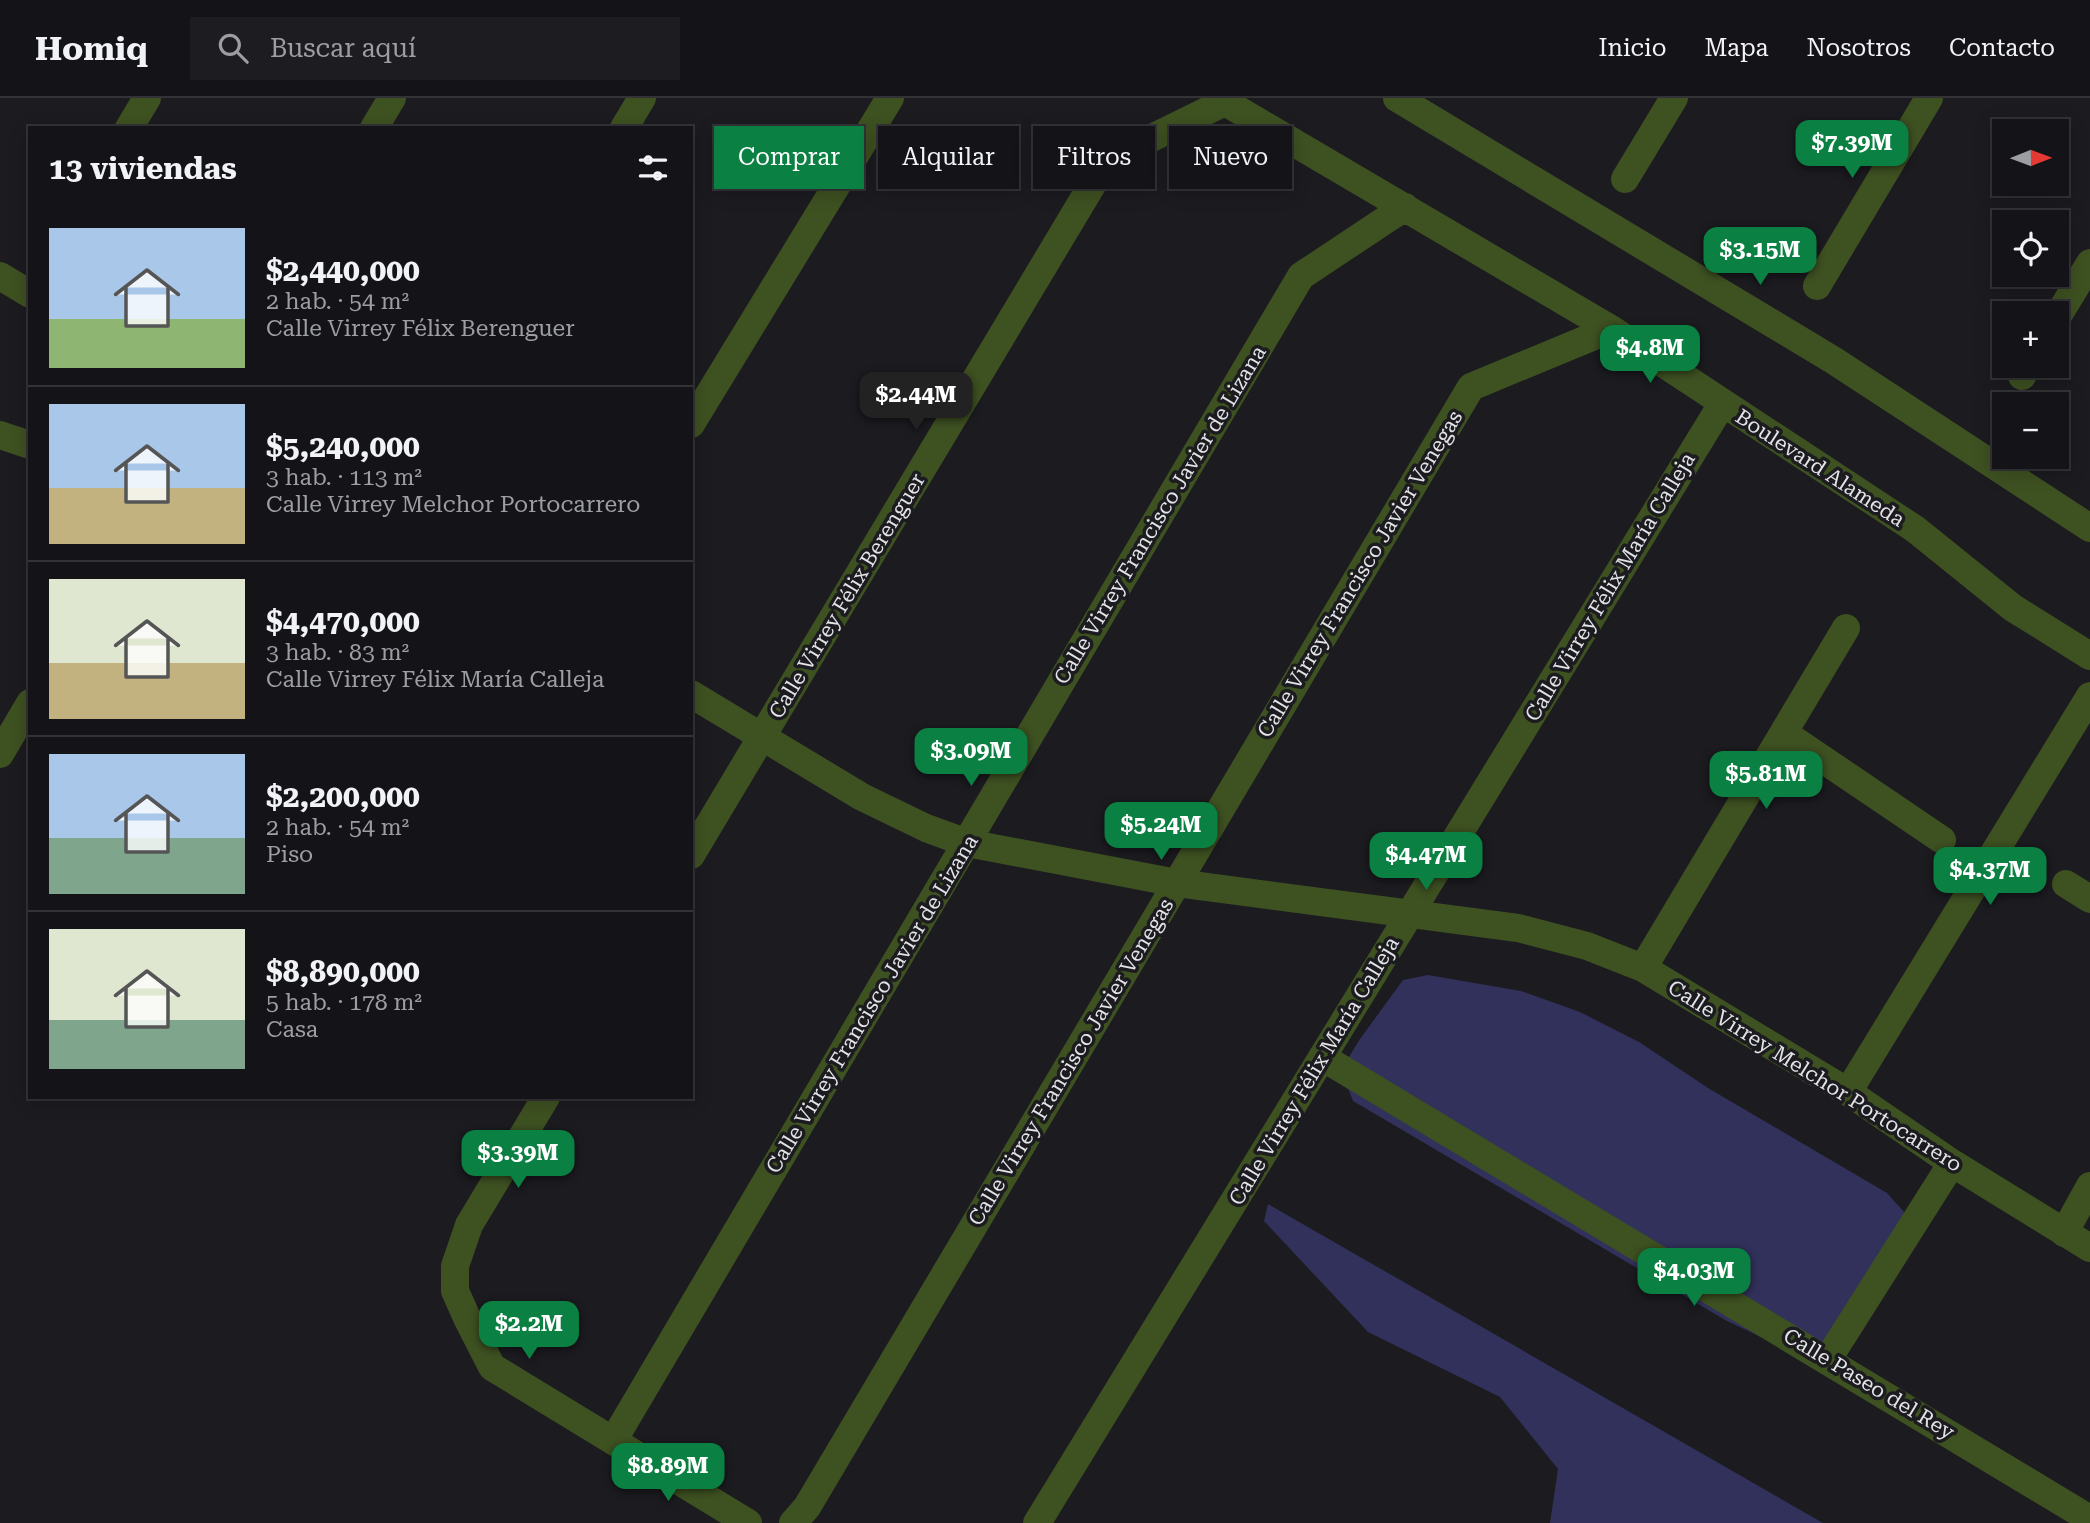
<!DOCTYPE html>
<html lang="es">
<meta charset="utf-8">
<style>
:root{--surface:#141418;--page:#1d1d21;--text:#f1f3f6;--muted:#9d9ea2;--line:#333337;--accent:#0b8043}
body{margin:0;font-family:"Roboto Serif",serif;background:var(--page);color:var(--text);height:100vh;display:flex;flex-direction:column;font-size:26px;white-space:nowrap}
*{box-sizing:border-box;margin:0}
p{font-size:23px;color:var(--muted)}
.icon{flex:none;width:38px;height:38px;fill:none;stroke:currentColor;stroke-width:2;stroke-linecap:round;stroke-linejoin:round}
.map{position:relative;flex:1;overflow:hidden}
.drawer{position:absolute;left:28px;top:28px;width:665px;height:973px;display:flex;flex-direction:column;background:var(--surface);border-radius:0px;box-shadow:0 4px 18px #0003,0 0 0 2px var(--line)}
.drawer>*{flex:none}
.guide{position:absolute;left:714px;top:28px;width:665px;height:63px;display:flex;gap:14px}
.needle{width:46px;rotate:89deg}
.buttons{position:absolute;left:1992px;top:21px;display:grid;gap:14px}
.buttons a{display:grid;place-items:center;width:77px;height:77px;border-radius:0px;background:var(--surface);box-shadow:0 4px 18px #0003,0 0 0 2px var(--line);font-size:35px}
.price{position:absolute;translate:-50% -60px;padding:0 16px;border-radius:14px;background:var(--accent);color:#fff;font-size:23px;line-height:46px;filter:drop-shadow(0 2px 4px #0008)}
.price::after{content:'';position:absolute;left:50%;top:42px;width:21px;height:16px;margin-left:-10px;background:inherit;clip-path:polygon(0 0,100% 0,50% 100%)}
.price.current{background:#222;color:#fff}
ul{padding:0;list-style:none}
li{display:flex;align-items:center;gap:21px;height:175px;padding:0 21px}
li+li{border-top:2px solid var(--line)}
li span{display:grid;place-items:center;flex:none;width:196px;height:140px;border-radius:0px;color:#555}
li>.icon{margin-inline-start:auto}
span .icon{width:84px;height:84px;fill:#fffc;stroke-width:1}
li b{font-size:30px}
h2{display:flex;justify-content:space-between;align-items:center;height:84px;padding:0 21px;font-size:30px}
.tag{padding:0 24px;border-radius:0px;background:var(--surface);box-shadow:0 4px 18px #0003,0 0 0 2px var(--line);font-size:24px;line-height:63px}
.tag.current{background:var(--accent);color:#fff}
header{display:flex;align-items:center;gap:42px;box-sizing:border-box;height:98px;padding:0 35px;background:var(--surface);border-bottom:2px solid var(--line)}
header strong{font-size:33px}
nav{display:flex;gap:38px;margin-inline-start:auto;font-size:24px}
.search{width:490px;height:63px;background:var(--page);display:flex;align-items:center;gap:18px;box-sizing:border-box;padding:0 24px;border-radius:0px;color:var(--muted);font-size:26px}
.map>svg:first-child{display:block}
</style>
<header>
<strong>Homiq</strong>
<div class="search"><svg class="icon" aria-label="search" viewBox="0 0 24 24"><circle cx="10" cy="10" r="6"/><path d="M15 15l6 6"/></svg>Buscar aquí</div>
<nav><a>Inicio</a><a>Mapa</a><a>Nosotros</a><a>Contacto</a></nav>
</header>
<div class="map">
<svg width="2090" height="1425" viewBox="0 0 2090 1425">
<rect width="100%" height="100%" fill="#1b1b20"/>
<path fill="#31315b" d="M 1428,877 L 1521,893 L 1580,914 L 1639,944 L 1708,990 L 1887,1095 L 1905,1115 L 1823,1252 L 1801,1258 L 1727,1223 L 1353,1003 L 1341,972 L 1360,941 L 1403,882 Z
M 1268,1106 L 1823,1425 L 1550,1425 L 1558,1371 L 1500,1299 L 1368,1234 L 1264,1123 Z"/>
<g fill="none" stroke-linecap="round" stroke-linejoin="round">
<path stroke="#3e5121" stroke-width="28" d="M 1218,0 L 1611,231 L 1915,431 L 2013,510 L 2090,558
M 1397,0 L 1833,262 L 2090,430
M 129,30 L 147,0
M 374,30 L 392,0
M 624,30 L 642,0
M 1625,81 L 1674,0
M 0,178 L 30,196
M 1817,188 L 1929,0
M 2056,221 L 2090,165
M 2022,278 L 2028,268
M 691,326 L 890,0
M 0,337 L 30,347
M 691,596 L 862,699 L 926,730 L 967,745 L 1177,785 L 1518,830 L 1587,848 L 1643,870 L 1848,994 L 1952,1065 L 2090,1150
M 1784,635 L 1942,742
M 0,656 L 30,605
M 691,757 L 1107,62 L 1225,4
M 2066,786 L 2090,801
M 1643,870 L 1846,530
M 1322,959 L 2090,1421
M 1848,994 L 2090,598
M 546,999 L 469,1127 L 455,1168 L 455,1193 L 468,1222 L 492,1269 L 748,1425
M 2064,1135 L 2090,1088
M 1828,1261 L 1952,1065
M 613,1343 L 1301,178 L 1405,109
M 793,1425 L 807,1409 L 1471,289 L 1611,231
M 1037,1425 L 1722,306"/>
</g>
<g text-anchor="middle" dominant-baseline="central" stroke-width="7" stroke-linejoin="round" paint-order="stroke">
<g font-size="21" fill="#e3e4e7" stroke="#1b1b20">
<text transform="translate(1820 370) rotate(33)">Boulevard Alameda</text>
<text transform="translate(1160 417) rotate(-59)">Calle Virrey Francisco Javier de Lizana</text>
<text transform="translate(1360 476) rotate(-59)">Calle Virrey Francisco Javier Venegas</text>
<text transform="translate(1610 489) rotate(-59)">Calle Virrey Félix María Calleja</text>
<text transform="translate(847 498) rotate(-59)">Calle Virrey Félix Berenguer</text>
<text transform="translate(872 906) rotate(-59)">Calle Virrey Francisco Javier de Lizana</text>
<text transform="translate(1071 964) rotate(-59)">Calle Virrey Francisco Javier Venegas</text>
<text transform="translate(1314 973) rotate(-59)">Calle Virrey Félix María Calleja</text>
<text transform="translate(1815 978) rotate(32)">Calle Virrey Melchor Portocarrero</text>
<text transform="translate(1869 1286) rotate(31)">Calle Paseo del Rey</text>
</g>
</g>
</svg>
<div class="buttons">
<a><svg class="needle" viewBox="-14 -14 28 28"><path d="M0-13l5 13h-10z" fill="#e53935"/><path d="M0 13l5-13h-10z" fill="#9d9ea2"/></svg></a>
<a><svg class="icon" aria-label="locate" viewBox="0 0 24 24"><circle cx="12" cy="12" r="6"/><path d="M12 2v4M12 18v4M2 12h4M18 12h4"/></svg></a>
<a>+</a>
<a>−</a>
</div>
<b class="price" style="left:1852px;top:82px">$7.39M</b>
<b class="price" style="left:1760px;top:189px">$3.15M</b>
<b class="price" style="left:1650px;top:287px">$4.8M</b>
<b class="price current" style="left:916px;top:334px">$2.44M</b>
<b class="price" style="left:971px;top:690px">$3.09M</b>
<b class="price" style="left:1766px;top:713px">$5.81M</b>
<b class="price" style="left:1161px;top:764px">$5.24M</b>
<b class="price" style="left:1426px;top:794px">$4.47M</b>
<b class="price" style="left:1990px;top:809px">$4.37M</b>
<b class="price" style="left:518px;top:1092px">$3.39M</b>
<b class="price" style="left:1694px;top:1210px">$4.03M</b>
<b class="price" style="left:529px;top:1263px">$2.2M</b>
<b class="price" style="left:668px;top:1405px">$8.89M</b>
<div class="guide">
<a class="tag current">Comprar</a>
<a class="tag">Alquilar</a>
<a class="tag">Filtros</a>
<a class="tag">Nuevo</a>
</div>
<section class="drawer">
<h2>13 viviendas<svg class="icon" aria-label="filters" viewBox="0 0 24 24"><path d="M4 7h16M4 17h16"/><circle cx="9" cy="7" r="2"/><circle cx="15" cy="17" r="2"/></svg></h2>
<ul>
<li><span style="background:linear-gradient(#a9c7e8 65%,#8fb573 0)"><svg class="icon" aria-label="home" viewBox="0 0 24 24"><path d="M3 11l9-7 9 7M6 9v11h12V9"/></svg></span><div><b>$2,440,000</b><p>2 hab. · 54 m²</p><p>Calle Virrey Félix Berenguer</p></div></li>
<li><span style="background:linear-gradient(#a9c7e8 60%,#c2b280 0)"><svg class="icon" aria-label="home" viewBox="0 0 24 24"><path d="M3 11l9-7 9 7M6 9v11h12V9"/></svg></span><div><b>$5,240,000</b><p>3 hab. · 113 m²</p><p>Calle Virrey Melchor Portocarrero</p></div></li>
<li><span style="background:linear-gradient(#dfe7d0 60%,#c2b280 0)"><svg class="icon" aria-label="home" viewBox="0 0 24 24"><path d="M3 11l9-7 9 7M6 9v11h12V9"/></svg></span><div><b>$4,470,000</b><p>3 hab. · 83 m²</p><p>Calle Virrey Félix María Calleja</p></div></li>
<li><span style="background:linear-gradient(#a9c7e8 60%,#7fa58c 0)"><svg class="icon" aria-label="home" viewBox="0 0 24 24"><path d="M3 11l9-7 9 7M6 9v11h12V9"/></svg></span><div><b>$2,200,000</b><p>2 hab. · 54 m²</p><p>Piso</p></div></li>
<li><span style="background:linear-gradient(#dfe7d0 65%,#7fa58c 0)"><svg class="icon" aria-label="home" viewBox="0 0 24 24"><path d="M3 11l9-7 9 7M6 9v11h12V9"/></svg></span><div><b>$8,890,000</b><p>5 hab. · 178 m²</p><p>Casa</p></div></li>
</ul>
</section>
</div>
